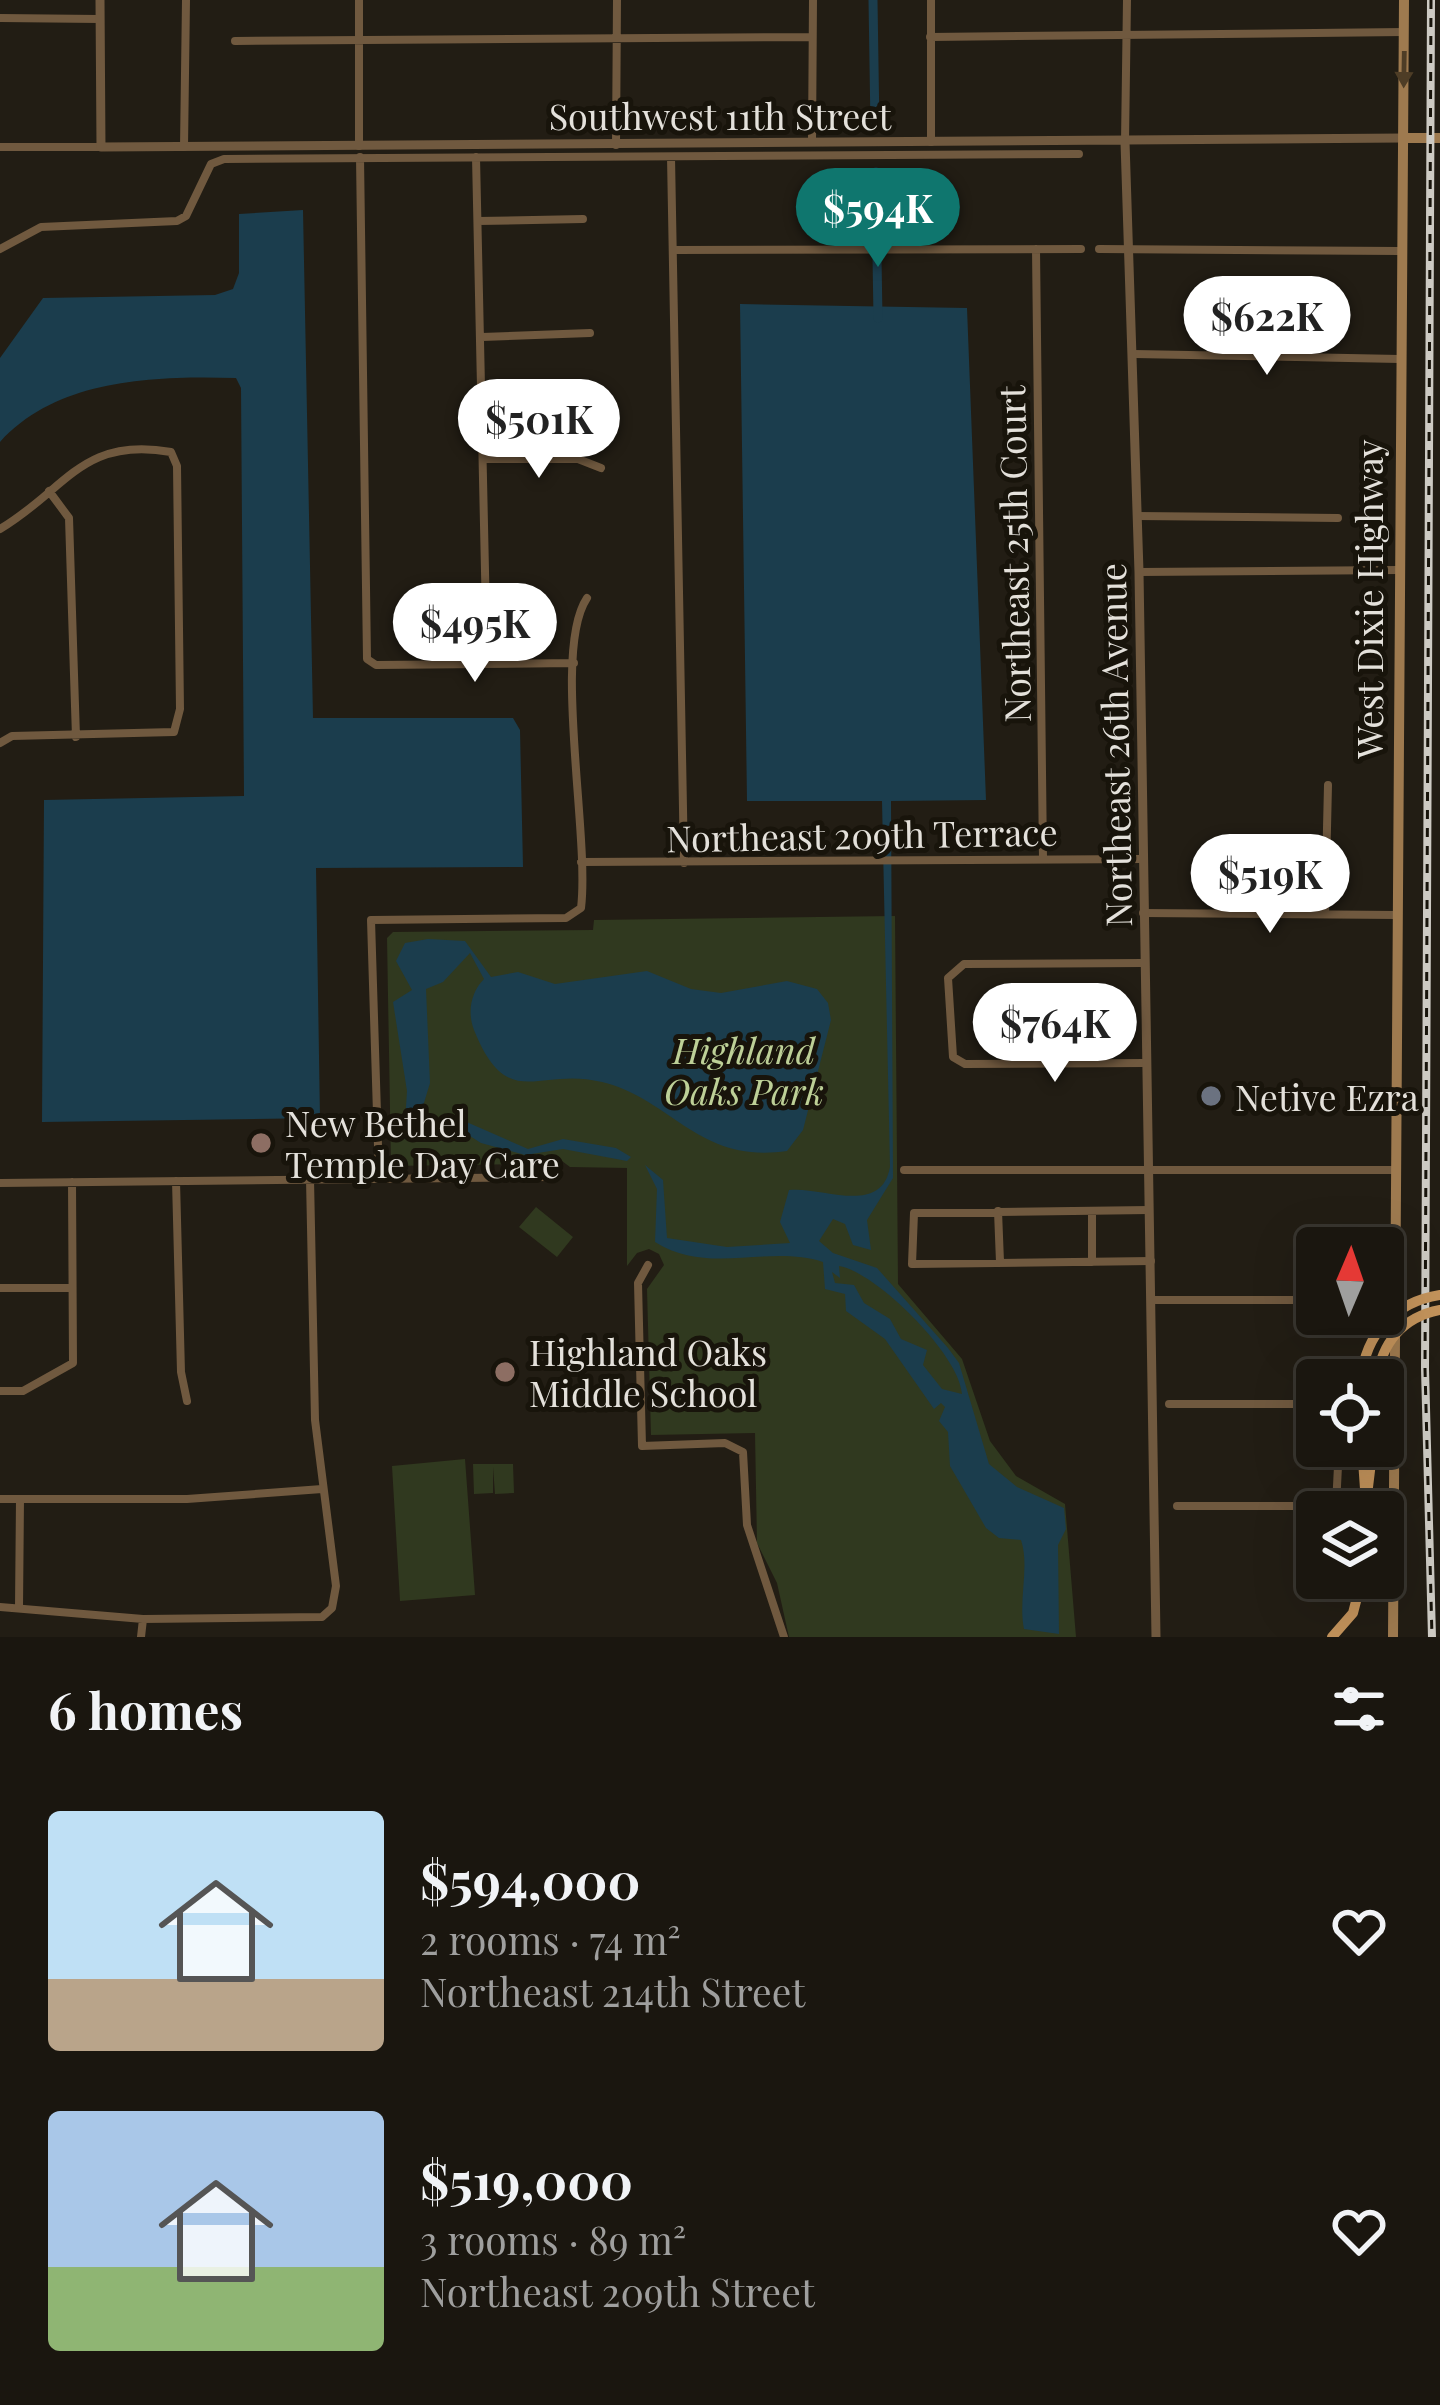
<!DOCTYPE html>
<meta charset="utf-8">
<style>
:root{--surface:#1a160f;--page:#27231d;--text:#f1f3f6;--muted:#9f9f9e;--line:#38352f;--accent:#0f766e}
body{margin:0;font-family:"Playfair Display",serif;background:var(--page);color:var(--text);height:100vh;display:flex;flex-direction:column;font-size:45px;white-space:nowrap}
*{box-sizing:border-box;margin:0}
p{font-size:39px;color:var(--muted)}
.icon{flex:none;width:66px;height:66px;fill:none;stroke:currentColor;stroke-width:2;stroke-linecap:round;stroke-linejoin:round}
.map{position:relative;height:1637px;overflow:hidden}
.side{display:flex;flex-direction:column;background:var(--surface);flex:1}
.side>*{flex:none}
.needle{width:78px;rotate:2deg}
.controls{position:absolute;left:1296px;top:1227px;display:grid;gap:24px}
.controls a{display:grid;place-items:center;width:108px;height:108px;border-radius:12px;background:var(--surface);box-shadow:0 12px 48px #0002,0 0 0 3px var(--line);font-size:60px}
.price{position:absolute;translate:-50% -102px;padding:0 27px;border-radius:42px;background:#fff;color:#222;font-size:39px;line-height:78px;filter:drop-shadow(0 3px 6px #0008)}
.price::after{content:'';position:absolute;left:50%;top:72px;width:36px;height:27px;margin-left:-18px;background:inherit;clip-path:polygon(0 0,100% 0,50% 100%)}
.price.current{background:var(--accent);color:#fff}
ul{padding:0;list-style:none}
li{display:flex;align-items:center;gap:36px;height:300px;padding:0 48px}
li span{display:grid;place-items:center;flex:none;width:336px;height:240px;border-radius:12px;color:#555}
li>.icon{margin-inline-start:auto}
span .icon{width:144px;height:144px;fill:#fffc;stroke-width:1}
li b{font-size:51px}
h2{display:flex;justify-content:space-between;align-items:center;height:144px;padding:0 48px;font-size:51px}
.map>svg:first-child{display:block}
</style>
<div class="map">
<svg width="1440" height="1637" viewBox="0 0 1440 1637">
<rect width="100%" height="100%" fill="#221d14"/>
<path fill="#30391f" d="M 895,916 L 898,1284 L 962,1359 L 990,1441 L 1016,1476 L 1065,1504 L 1076,1637 L 789,1637 L 777,1583 L 757,1543 L 755,1433 L 651,1435 L 647,1289 L 664,1265 L 659,1254 L 649,1249 L 637,1253 L 627,1266 L 627,1168 L 570,1167 L 554,1155 L 530,1164 L 391,1166 L 387,938 L 393,932 L 593,930 L 594,920 Z
M 536,1207 L 573,1237 L 557,1257 L 519,1227 Z
M 465,1459 L 475,1595 L 400,1601 L 392,1466 Z
M 473,1464 L 513,1464 L 514,1493 L 495,1494 L 493,1467 L 493,1493 L 474,1494 Z"/>
<path fill="#1b3d4d" fill-rule="evenodd" d="M 303,210 L 313,718 L 513,718 L 520,730 L 523,867 L 316,868 L 320,1118 L 42,1122 L 44,800 L 244,796 L 241,388 L 236,378 C 156,376 58,378 0,442 L 0,358 L 43,298 L 215,295 L 233,289 L 239,273 L 239,214 Z
M 740,304 L 967,308 L 986,800 L 891,801 L 893,1178 L 867,1220 L 871,1250 L 853,1245 L 845,1224 L 833,1219 L 819,1241 L 833,1253 L 877,1268 L 948,1348 L 959,1363 L 989,1464 L 1017,1487 L 1064,1508 L 1066,1529 L 1058,1545 L 1059,1634 L 1024,1629 C 1018,1599 1030,1567 1021,1540 L 999,1538 L 986,1528 L 950,1466 L 948,1432 L 939,1421 L 945,1407 L 941,1403 L 934,1409 L 885,1339 L 846,1311 L 845,1294 L 825,1289 L 823,1262 C 768,1244 708,1276 655,1242 L 657,1189 L 645,1165 L 663,1180 L 667,1238 L 727,1247 L 790,1243 L 780,1222 L 789,1190 C 822,1186 881,1217 890,1167 L 882,801 L 747,801 ZM 839,1266 C 876,1272 960,1355 962,1394 L 942,1389 L 923,1365 L 927,1350 L 901,1339 L 890,1319 L 864,1303 L 854,1285 L 835,1283 L 832,1272 L 840,1278 Z
M 428,939 L 465,941 L 491,977 L 518,972 L 555,984 L 647,971 L 691,989 L 721,993 L 787,981 L 817,989 L 828,1003 L 831,1020 L 803,1130 L 787,1151 C 698,1164 672,1099 602,1082 C 538,1066 508,1114 474,1030 C 467,1012 471,992 484,979 L 470,953 L 443,982 L 426,989 L 430,1083 L 416,1129 L 462,1120 L 528,1149 L 563,1139 L 616,1148 L 631,1157 L 627,1161 L 563,1149 L 525,1155 L 481,1143 L 462,1131 L 431,1132 L 418,1141 L 404,1139 L 407,1091 L 393,1002 L 412,990 L 396,961 L 405,943 Z"/>
<g fill="none" stroke-linecap="round" stroke-linejoin="round">
<path stroke="#1b3d4d" stroke-width="9" d="M 873,0 L 875,128
M 876,172 L 877,237
M 877,257 L 878,318"/>
<path stroke="#70593f" stroke-width="8" d="M 931,0 L 931,142
M 0,18 L 100,19
M 930,37 L 1404,32
M 235,41 L 812,37
M 812,142 L 813,0
M 1125,142 L 1127,0
M 616,145 L 617,0
M 359,146 L 359,0
M 0,147 L 101,147
M 184,147 L 186,0
M 360,157 L 367,659 L 376,665 L 574,663
M 476,157 L 487,663
M 671,157 L 684,863
M 478,221 L 583,219
M 0,249 L 41,227 L 177,221 L 186,216 L 211,164 L 224,159 L 1079,154
M 1036,249 L 1043,859
M 1099,249 L 1400,251
M 674,250 L 1081,249
M 482,337 L 590,333
M 1134,354 L 1400,359
M 483,459 L 578,459 L 601,468
M 49,491 L 69,518 L 76,737
M 1137,516 L 1338,518
M 0,529 C 66,490 82,436 171,452 L 177,466 L 180,709 L 174,732 L 12,736 L 0,743
M 1139,572 L 1399,570
M 581,862 L 1143,859
M 1143,913 L 1397,915
M 1325,914 L 1328,785
M 1143,963 L 964,964 L 948,978 L 953,1057 L 965,1064 L 1145,1063
M 904,1170 L 1397,1170
M 379,1178 L 371,920 L 566,918 L 581,908 C 590,835 552,650 587,598
M 176,1181 L 181,1372 L 187,1401
M 0,1183 L 548,1177
M 1149,1210 L 914,1213 L 912,1264 L 1151,1261
M 998,1211 L 1000,1262
M 1092,1262 L 1092,1211
M 648,1265 L 638,1283 L 642,1446 L 725,1443 L 743,1452 L 747,1525 L 784,1637
M 0,1288 L 70,1288
M 1151,1300 L 1317,1300
M 0,1391 L 23,1391 L 73,1363 L 72,1182
M 1169,1404 L 1317,1404
M 0,1499 L 187,1499 L 322,1489
M 1177,1506 L 1336,1506 L 1339,1446
M 0,1607 L 143,1619 L 322,1617 L 332,1608 L 336,1586 L 315,1420 L 310,1179
M 19,1608 L 20,1499
M 141,1637 L 143,1619"/>
<path stroke="#70593f" stroke-width="9" d="M 100,0 L 101,147 L 1403,138
M 1125,142 L 1139,572 L 1156,1637"/>
<path stroke="#9e7a4f" stroke-width="10" d="M 1403,138 L 1440,138
M 1393,1637 L 1404,0"/>
<path stroke="#c3935b" stroke-width="10" d="M 1362,1446 L 1365,1489
M 1365,1512 L 1373,1446
M 1332,1637 L 1353,1613 L 1362,1578"/>
<defs>
<path id="rail" d="M 1431,0 L 1425,1369 L 1432,1637"/>
</defs>
<use href="#rail" stroke="#cdcac3" stroke-width="8"/>
<use href="#rail" stroke="#18140b" stroke-width="3" stroke-dasharray="9" stroke-linecap="butt"/>
<path stroke="#c3935b" stroke-width="10" d="M 1361,1380 C 1365,1334 1395,1302 1440,1295
M 1377,1380 C 1381,1343 1403,1317 1440,1310"/>
</g>
<defs><path id="oneway-solid" d="M-6-.8H1V-3.2L6.5 0L1 3.2V.8H-6Z" transform="scale(3)"/></defs>
<use fill="#4e3d26" href="#oneway-solid" transform="translate(1404 69) rotate(91)"/>
<circle fill="#6b7280" stroke="#18140b" stroke-width="4.5" cx="1211" cy="1096" r="12"/>
<g fill="#8d6e63" stroke="#18140b" stroke-width="4.5">
<circle cx="261" cy="1143" r="12"/>
<circle cx="505" cy="1372" r="12"/>
</g>
<g text-anchor="middle" dominant-baseline="central" stroke-width="10" stroke-linejoin="round" paint-order="stroke">
<g font-size="36" fill="#e4e1db" stroke="#18140b">
<text x="720" y="115">Southwest 11th Street</text>
<text transform="translate(1013 554) rotate(-91)">Northeast 25th Court</text>
<text transform="translate(1368 599) rotate(-90)">West Dixie Highway</text>
<text transform="translate(1114 745) rotate(-91)">Northeast 26th Avenue</text>
<text transform="translate(862 834) rotate(-1)">Northeast 209th Terrace</text>
</g>
<g font-size="36" font-style="italic" fill="#bdd097" stroke="#18140b">
<text x="744" y="1049">Highland<tspan x="744" dy="41">Oaks Park</tspan></text>
</g>
<g font-size="36" fill="#e4e1db" stroke="#18140b" text-anchor="start">
<text x="1235" y="1096">Netive Ezra</text>
<text x="285" y="1122">New Bethel<tspan x="285" dy="41">Temple Day Care</tspan></text>
<text x="529" y="1351">Highland Oaks<tspan x="529" dy="41">Middle School</tspan></text>
</g>
</g>
</svg>
<div class="controls">
<a><svg class="needle" viewBox="-14 -14 28 28"><path d="M0-13l5 13h-10z" fill="#e53935"/><path d="M0 13l5-13h-10z" fill="#9f9f9e"/></svg></a>
<a><svg class="icon" aria-label="locate" viewBox="0 0 24 24"><circle cx="12" cy="12" r="6"/><path d="M12 2v4M12 18v4M2 12h4M18 12h4"/></svg></a>
<a><svg class="icon" aria-label="layers" viewBox="0 0 24 24"><path d="M12 4l9 5-9 5-9-5zM3 14l9 5 9-5"/></svg></a>
</div>
<b class="price current" style="left:878px;top:270px">$594K</b>
<b class="price" style="left:1267px;top:378px">$622K</b>
<b class="price" style="left:539px;top:481px">$501K</b>
<b class="price" style="left:475px;top:685px">$495K</b>
<b class="price" style="left:1270px;top:936px">$519K</b>
<b class="price" style="left:1055px;top:1085px">$764K</b>
</div>
<section class="side">
<h2>6 homes<svg class="icon" aria-label="filters" viewBox="0 0 24 24"><path d="M4 7h16M4 17h16"/><circle cx="9" cy="7" r="2"/><circle cx="15" cy="17" r="2"/></svg></h2>
<ul>
<li><span style="background:linear-gradient(#bfe0f5 70%,#b9a48a 0)"><svg class="icon" aria-label="home" viewBox="0 0 24 24"><path d="M3 11l9-7 9 7M6 9v11h12V9"/></svg></span><div><b>$594,000</b><p>2 rooms · 74 m²</p><p>Northeast 214th Street</p></div><svg class="icon" aria-label="heart" viewBox="0 0 24 24"><path d="M12 20l-8-8c-3-5 5-10 8-4 3-6 11-1 8 4z"/></svg></li>
<li><span style="background:linear-gradient(#a9c7e8 65%,#8fb573 0)"><svg class="icon" aria-label="home" viewBox="0 0 24 24"><path d="M3 11l9-7 9 7M6 9v11h12V9"/></svg></span><div><b>$519,000</b><p>3 rooms · 89 m²</p><p>Northeast 209th Street</p></div><svg class="icon" aria-label="heart" viewBox="0 0 24 24"><path d="M12 20l-8-8c-3-5 5-10 8-4 3-6 11-1 8 4z"/></svg></li>
</ul>
</section>
